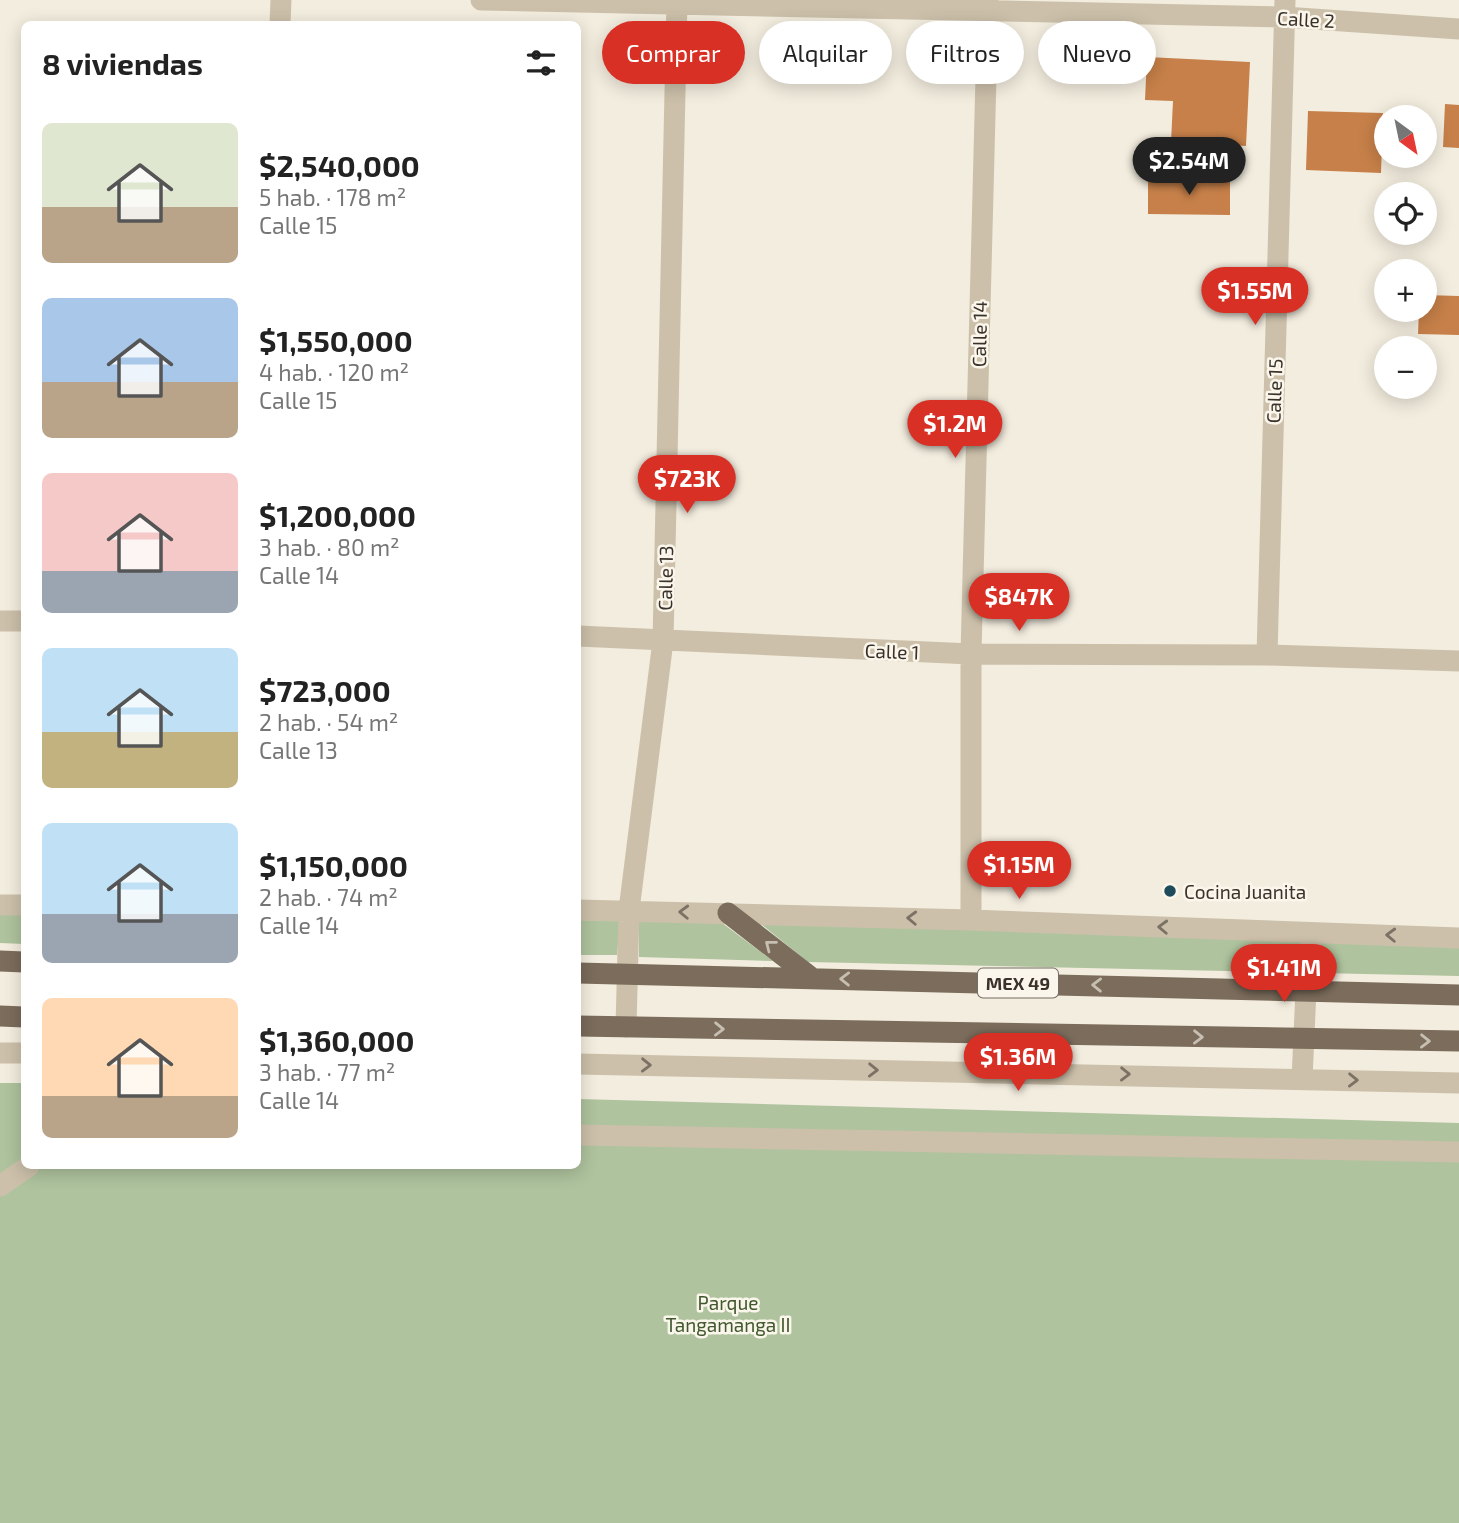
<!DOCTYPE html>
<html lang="es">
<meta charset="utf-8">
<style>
:root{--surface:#fff;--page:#f6f6f6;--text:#222;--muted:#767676;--accent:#d93025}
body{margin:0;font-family:"Exo 2",sans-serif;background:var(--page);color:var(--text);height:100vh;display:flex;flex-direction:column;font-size:26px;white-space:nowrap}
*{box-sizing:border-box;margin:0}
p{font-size:23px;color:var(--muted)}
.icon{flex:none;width:38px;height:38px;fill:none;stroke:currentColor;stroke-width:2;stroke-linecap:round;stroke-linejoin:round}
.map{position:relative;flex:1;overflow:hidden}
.panel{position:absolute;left:21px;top:21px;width:560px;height:1148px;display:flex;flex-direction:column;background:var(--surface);border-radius:10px;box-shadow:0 4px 18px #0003}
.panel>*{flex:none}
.top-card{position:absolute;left:602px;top:21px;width:665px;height:63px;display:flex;gap:14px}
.needle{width:46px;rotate:147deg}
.tools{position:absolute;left:1374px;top:105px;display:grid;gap:14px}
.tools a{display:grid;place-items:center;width:63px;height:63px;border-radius:50%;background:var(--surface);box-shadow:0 4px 18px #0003;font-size:35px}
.price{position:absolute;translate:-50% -60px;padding:0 16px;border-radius:24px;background:var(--accent);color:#fff;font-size:23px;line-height:46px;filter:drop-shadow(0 2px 4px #0008)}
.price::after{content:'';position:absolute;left:50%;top:42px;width:21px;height:16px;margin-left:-10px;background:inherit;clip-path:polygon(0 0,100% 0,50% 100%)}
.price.active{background:#222;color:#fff}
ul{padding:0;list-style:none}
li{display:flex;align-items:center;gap:21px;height:175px;padding:0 21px}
li span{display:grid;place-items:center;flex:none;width:196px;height:140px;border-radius:10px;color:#555}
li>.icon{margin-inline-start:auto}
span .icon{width:84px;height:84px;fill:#fffc;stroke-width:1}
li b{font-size:30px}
h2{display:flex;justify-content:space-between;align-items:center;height:84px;padding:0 21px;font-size:30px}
.tag{padding:0 24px;border-radius:32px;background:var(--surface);box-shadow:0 4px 18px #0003;font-size:24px;line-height:63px}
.tag.active{background:var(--accent);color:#fff}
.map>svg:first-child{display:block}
</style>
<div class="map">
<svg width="1459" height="1523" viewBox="0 0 1459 1523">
<rect width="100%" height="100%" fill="#f3eddf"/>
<path fill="#afc39e" d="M 0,903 L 24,904 L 24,944 L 0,943 Z
M 578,920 L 620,921 L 617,955 L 578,955 Z
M 639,920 L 722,923 L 773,961 L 639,957 Z
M 760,923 L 1459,941 L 1459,976 L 808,962 Z
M 0,1083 L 24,1083 L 24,1166 L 578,1166 L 578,1099 L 1459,1123 L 1459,1523 L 0,1523 Z"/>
<path fill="#c78049" d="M 1147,57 L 1250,62 L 1246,146 L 1171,142 L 1173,101 L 1145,100 Z
M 1445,104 L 1459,105 L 1459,148 L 1443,147 Z
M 1308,111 L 1383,113 L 1381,173 L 1306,170 Z
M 1148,180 L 1230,180 L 1230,215 L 1148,214 Z
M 1424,295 L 1459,296 L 1459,335 L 1418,334 L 1419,310 L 1424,310 Z"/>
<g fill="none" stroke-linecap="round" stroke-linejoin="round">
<path stroke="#ccc0aa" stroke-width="21" d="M 481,0 L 1284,17 L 1459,29
M 280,24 L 281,0
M 0,621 L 24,621
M 578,636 L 971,654 L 1267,655 L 1459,661
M 1267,655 L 1285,0
M 0,905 L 24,905
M 578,910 L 971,920 L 1459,938
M 971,920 L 971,654 L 988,0
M 626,1027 L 629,910 L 663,641 L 677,0
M 0,1053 L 24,1053
M 578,1064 L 1459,1083
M 1302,1079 L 1306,990 L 1312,933
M 578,1135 L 1459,1152
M 0,1186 L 29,1166"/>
<path stroke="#7b6c5b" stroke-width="21" d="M 728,913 L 812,978
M 0,961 L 24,962
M 578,973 L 1459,995
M 0,1016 L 24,1017
M 578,1026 L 1459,1041"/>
</g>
<defs><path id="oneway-chevron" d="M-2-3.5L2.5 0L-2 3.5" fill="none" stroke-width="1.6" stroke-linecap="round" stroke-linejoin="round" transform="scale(1.75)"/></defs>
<g stroke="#7b7164">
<use href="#oneway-chevron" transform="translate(684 912) rotate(-178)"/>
<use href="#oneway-chevron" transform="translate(912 918) rotate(-178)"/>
<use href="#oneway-chevron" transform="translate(1163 927) rotate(-178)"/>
<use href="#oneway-chevron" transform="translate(1391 935) rotate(-178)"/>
<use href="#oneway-chevron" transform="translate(646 1065) rotate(1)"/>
<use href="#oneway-chevron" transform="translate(873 1070) rotate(1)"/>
<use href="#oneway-chevron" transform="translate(1125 1074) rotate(1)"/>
<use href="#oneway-chevron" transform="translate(1353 1080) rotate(1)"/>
</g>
<g stroke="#c7bfb1">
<use href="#oneway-chevron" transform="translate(770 945) rotate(-142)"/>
<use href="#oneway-chevron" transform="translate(845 979) rotate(-179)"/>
<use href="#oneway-chevron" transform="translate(1097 985) rotate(-179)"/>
<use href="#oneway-chevron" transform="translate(719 1029) rotate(1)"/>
<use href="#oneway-chevron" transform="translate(1198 1037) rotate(1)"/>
<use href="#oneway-chevron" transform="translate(1425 1041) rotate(1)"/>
</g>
<circle fill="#1e4b5b" stroke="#faf6eb" stroke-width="2.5" cx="1170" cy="891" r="7"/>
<g text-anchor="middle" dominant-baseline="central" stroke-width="5" stroke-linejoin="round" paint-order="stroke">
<rect fill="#faf6eb" stroke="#736c64" stroke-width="2" x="978" y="968.5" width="80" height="29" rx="5"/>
<g font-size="18" font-weight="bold" fill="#39312a">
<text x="1018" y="983">MEX 49</text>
</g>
<g font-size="19" fill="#39312a" stroke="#faf6eb">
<text transform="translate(1306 19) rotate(3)">Calle 2</text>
<text transform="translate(979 334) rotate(-89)">Calle 14</text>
<text transform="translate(1274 391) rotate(-88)">Calle 15</text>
<text transform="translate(665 578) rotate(-89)">Calle 13</text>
<text transform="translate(892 651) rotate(2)">Calle 1</text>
</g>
<g font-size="19" fill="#39312a" stroke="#faf6eb" text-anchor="start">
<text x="1184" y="891">Cocina Juanita</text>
</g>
<g font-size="19" fill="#40582d" stroke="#faf6eb">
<text x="728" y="1302">Parque<tspan x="728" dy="22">Tangamanga II</tspan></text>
</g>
</g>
</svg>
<div class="tools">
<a><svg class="needle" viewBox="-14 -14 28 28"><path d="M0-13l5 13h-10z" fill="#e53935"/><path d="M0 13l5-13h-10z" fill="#767676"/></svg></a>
<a><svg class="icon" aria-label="locate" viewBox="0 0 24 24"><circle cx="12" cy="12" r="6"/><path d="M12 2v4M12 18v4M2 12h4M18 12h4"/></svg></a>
<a>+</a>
<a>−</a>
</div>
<b class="price active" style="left:1189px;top:197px">$2.54M</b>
<b class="price" style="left:1255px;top:327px">$1.55M</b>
<b class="price" style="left:955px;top:460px">$1.2M</b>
<b class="price" style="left:687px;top:515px">$723K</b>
<b class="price" style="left:1019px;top:633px">$847K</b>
<b class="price" style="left:1019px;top:901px">$1.15M</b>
<b class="price" style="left:1284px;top:1004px">$1.41M</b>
<b class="price" style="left:1018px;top:1093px">$1.36M</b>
<div class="top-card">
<a class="tag active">Comprar</a>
<a class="tag">Alquilar</a>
<a class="tag">Filtros</a>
<a class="tag">Nuevo</a>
</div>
<section class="panel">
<h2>8 viviendas<svg class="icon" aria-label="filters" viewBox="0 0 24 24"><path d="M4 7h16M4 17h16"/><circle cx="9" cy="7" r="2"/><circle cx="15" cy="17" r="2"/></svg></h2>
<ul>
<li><span style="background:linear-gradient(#dfe7d0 60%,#b9a48a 0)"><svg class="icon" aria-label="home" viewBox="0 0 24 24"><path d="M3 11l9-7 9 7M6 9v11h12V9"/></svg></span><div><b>$2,540,000</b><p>5 hab. · 178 m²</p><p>Calle 15</p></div></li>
<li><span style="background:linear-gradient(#a9c7e8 60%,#b9a48a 0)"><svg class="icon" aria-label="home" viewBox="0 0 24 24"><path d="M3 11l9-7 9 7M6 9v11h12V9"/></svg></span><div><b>$1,550,000</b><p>4 hab. · 120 m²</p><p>Calle 15</p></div></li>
<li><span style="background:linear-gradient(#f6c9c9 70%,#9aa5b1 0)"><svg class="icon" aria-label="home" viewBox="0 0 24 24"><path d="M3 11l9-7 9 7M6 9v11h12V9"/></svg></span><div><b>$1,200,000</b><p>3 hab. · 80 m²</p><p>Calle 14</p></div></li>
<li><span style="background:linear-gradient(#bfe0f5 60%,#c2b280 0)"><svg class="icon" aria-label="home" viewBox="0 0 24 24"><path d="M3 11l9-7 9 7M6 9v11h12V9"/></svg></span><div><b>$723,000</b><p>2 hab. · 54 m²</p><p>Calle 13</p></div></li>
<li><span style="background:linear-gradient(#bfe0f5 65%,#9aa5b1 0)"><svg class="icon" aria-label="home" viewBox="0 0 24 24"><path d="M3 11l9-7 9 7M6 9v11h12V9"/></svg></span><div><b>$1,150,000</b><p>2 hab. · 74 m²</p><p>Calle 14</p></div></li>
<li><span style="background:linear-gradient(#ffd9b3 70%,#b9a48a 0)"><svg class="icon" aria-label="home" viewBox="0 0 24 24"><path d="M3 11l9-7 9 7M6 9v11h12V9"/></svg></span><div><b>$1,360,000</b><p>3 hab. · 77 m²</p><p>Calle 14</p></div></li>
</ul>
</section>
</div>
